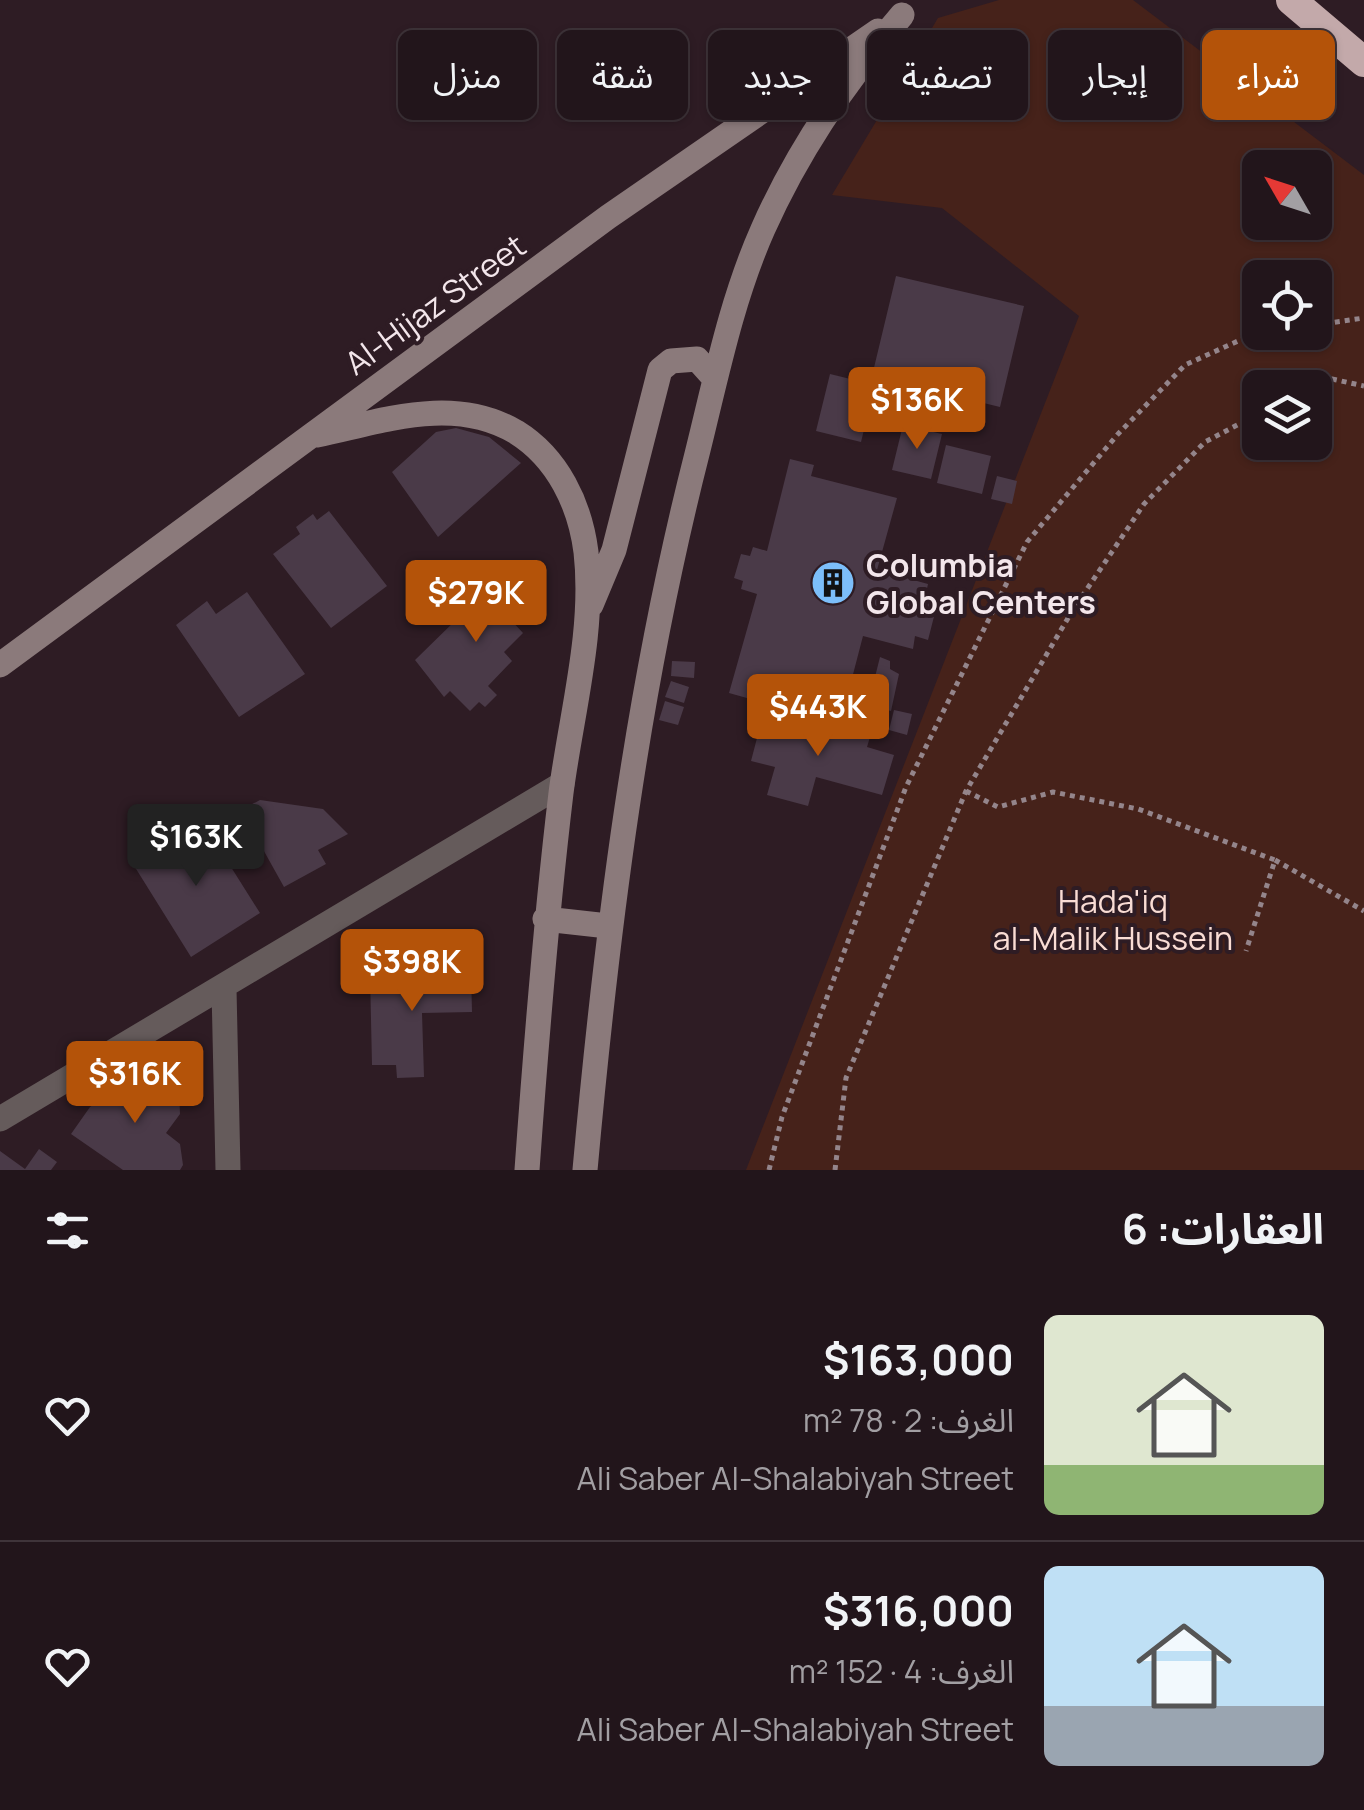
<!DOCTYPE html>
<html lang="ar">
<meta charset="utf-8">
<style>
:root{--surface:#22151b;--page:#2e2228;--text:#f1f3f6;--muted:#a29fa3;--line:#3f343a;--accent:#b45309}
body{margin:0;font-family:Manrope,"Noto Sans Arabic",sans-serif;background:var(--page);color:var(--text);direction:rtl;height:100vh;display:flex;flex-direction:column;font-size:38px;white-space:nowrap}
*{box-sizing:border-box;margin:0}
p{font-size:32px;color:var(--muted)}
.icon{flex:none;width:55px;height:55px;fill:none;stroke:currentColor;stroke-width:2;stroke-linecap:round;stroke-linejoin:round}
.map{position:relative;height:1170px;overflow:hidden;direction:ltr}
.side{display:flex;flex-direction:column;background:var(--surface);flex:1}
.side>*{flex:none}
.top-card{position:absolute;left:30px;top:30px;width:1305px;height:90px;direction:rtl;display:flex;gap:20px}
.needle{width:65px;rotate:309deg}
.tools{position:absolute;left:1242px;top:150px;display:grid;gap:20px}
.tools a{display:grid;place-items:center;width:90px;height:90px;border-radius:15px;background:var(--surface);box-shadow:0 2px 8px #0004,0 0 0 2px var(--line);font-size:50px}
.price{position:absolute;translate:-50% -85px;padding:0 22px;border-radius:10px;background:var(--accent);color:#fff;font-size:32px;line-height:65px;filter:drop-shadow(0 2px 5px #0008)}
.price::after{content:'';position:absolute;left:50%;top:60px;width:30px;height:22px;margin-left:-15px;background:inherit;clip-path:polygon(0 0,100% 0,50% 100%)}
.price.current{background:#222;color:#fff}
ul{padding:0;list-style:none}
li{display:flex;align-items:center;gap:30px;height:250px;padding:0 40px}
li+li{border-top:2px solid var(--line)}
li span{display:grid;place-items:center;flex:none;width:280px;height:200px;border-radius:15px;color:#555}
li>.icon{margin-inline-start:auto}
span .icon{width:120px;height:120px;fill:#fffc;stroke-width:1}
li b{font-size:42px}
h2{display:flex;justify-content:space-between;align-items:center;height:120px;padding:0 40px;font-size:42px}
.chip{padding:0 35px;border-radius:15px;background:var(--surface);box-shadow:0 2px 8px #0004,0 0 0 2px var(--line);font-size:35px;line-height:90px}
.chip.current{background:var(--accent);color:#fff}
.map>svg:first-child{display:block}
</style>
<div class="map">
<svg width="1364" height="1170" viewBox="0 0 1364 1170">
<rect width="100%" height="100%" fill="#2e1c24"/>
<path fill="#46221a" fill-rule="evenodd" d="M 999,0 L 1133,0 L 1364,175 L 1364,1170 L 746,1170 L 1079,316 L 942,208 L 832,195 L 938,18 ZM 1260,168 L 1315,168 L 1315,222 L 1260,222 ZM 1260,278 L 1315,278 L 1315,332 L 1260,332 ZM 1260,388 L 1315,388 L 1315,442 L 1260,442 Z"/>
<path fill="#4a3a48" d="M 896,276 L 1024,306 L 1000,407 L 872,376 Z
M 830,374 L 875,385 L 861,442 L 816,431 Z
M 903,425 L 942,434 L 931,479 L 892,470 Z
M 456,428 L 489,437 L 521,463 L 438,537 L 392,472 L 436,432 Z
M 946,445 L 991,456 L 982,494 L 937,483 Z
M 790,459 L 814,465 L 811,476 L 897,498 L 877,570 L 928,584 L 925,598 L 938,601 L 928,640 L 915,636 L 913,649 L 863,636 L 845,705 L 759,681 L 754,700 L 729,693 L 757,594 L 741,589 L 743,581 L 734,578 L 741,554 L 750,556 L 753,547 L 767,551 Z
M 997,476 L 1017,481 L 1012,504 L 991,499 Z
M 329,511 L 387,586 L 331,628 L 273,554 L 300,534 L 296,527 L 313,514 L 317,520 Z
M 508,569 L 527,588 L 518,597 L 524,603 L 509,618 L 523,633 L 504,652 L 512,661 L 488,686 L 497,695 L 485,707 L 479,702 L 470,711 L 450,691 L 444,697 L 415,660 Z
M 247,592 L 305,674 L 239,717 L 176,625 L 207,601 L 216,614 Z
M 880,657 L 890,661 L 890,669 L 899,674 L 891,711 L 868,705 Z
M 672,661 L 695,662 L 694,678 L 671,676 Z
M 671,681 L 689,687 L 684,703 L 665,697 Z
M 665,701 L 684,707 L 678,725 L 659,720 Z
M 894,710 L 912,714 L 907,735 L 889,730 Z
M 791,716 L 870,737 L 867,747 L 894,755 L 882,795 L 816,777 L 808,806 L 767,795 L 775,767 L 751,761 L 762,719 L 788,726 Z
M 260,800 L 323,809 L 348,834 L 318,850 L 326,864 L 284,887 L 241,810 Z
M 202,821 L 260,913 L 191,957 L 133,864 Z
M 471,971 L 472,1012 L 422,1013 L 424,1077 L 397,1078 L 396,1065 L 372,1065 L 370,974 Z
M 147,1070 L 179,1090 L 180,1114 L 166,1133 L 180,1144 L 183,1165 L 180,1170 L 123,1170 L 71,1134 L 90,1107 Z
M 39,1149 L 57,1162 L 51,1170 L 0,1170 L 0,1151 L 25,1169 Z"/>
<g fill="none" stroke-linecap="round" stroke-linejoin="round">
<path stroke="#94858b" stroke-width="5" stroke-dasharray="5 5" stroke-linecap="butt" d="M 1315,325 L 1364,318
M 1314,388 L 1332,379 L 1364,386
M 966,791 L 998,807 L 1053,792 L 1138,809 L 1275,860 L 1246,951
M 1275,860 L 1364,911
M 769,1170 L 782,1117 L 906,787 L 1027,542 L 1118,434 L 1185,365 L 1260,331
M 835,1170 L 846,1078 L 966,791 L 1071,613 L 1144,504 L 1205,442 L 1260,413"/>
<path stroke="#655b5b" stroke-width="25" d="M 224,989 L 228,1170
M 0,1119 L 562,784"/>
<path stroke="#8b7a7b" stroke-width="25" d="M 317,435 C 384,421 453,395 516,432 C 558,458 580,505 586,552 C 595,631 571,715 561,793 C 546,918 536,1044 527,1170
M 591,605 L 614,550 L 660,370 L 671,361 L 697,359 L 715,379
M 0,665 L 608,217 L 878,31
M 545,919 L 608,926
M 585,1170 C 607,928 637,689 697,454 C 716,378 731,301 763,229 C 798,150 846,80 902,15"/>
<path stroke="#c3a9aa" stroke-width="30" d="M 1291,0 L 1364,62"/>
</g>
<defs>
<symbol id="building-disc" viewBox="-11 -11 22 22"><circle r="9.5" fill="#7cbef9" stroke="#2e1c24"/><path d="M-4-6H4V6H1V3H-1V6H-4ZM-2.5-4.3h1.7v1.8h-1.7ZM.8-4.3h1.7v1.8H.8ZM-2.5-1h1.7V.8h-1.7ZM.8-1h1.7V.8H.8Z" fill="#111"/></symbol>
</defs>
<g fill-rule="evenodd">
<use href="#building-disc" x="808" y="558" width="50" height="50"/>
</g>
<g text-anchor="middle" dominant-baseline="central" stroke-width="8" stroke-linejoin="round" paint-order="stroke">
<g font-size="32" fill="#f3e6eb" stroke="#2e1c24">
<text transform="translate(435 304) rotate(-36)">Al-Hijaz Street</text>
</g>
<g font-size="32" font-weight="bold" fill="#f3e6eb" stroke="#2e1c24" text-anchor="start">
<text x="866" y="565">Columbia<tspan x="866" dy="37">Global Centers</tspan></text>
</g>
<g font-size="32" fill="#f9dcd4" stroke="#2e1c24">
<text x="1113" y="901">Hada'iq<tspan x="1113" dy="37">al-Malik Hussein</tspan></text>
</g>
</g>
</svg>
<div class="tools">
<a><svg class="needle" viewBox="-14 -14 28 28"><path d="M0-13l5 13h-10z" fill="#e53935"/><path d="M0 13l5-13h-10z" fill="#a29fa3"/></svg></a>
<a><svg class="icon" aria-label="locate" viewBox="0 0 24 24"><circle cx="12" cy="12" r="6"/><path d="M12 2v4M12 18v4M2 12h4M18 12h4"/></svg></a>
<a><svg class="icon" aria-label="layers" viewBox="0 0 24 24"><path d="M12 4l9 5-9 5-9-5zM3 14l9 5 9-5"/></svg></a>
</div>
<b class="price" style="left:917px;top:452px">$136K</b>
<b class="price" style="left:476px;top:645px">$279K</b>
<b class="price" style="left:818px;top:759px">$443K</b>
<b class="price current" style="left:196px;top:889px">$163K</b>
<b class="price" style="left:412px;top:1014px">$398K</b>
<b class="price" style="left:135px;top:1126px">$316K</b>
<div class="top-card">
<a class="chip current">شراء</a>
<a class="chip">إيجار</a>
<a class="chip">تصفية</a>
<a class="chip">جديد</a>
<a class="chip">شقة</a>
<a class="chip">منزل</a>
</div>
</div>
<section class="side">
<h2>العقارات: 6<svg class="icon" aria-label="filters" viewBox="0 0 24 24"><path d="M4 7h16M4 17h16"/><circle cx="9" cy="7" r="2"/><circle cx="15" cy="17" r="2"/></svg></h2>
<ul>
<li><span style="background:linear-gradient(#dfe7d0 75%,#8fb573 0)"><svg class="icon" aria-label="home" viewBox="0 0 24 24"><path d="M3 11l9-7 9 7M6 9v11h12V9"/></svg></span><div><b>$163,000</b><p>الغرف: 2 · 78 m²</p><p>Ali Saber Al-Shalabiyah Street</p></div><svg class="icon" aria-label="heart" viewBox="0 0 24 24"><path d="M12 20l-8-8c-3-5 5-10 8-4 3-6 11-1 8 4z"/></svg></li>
<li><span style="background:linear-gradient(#bfe0f5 70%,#9aa5b1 0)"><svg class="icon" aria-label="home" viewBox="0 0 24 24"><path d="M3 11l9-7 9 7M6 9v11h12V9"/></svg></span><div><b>$316,000</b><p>الغرف: 4 · 152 m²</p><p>Ali Saber Al-Shalabiyah Street</p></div><svg class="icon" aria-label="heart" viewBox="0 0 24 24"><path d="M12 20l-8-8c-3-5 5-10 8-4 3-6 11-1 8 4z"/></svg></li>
</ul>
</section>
